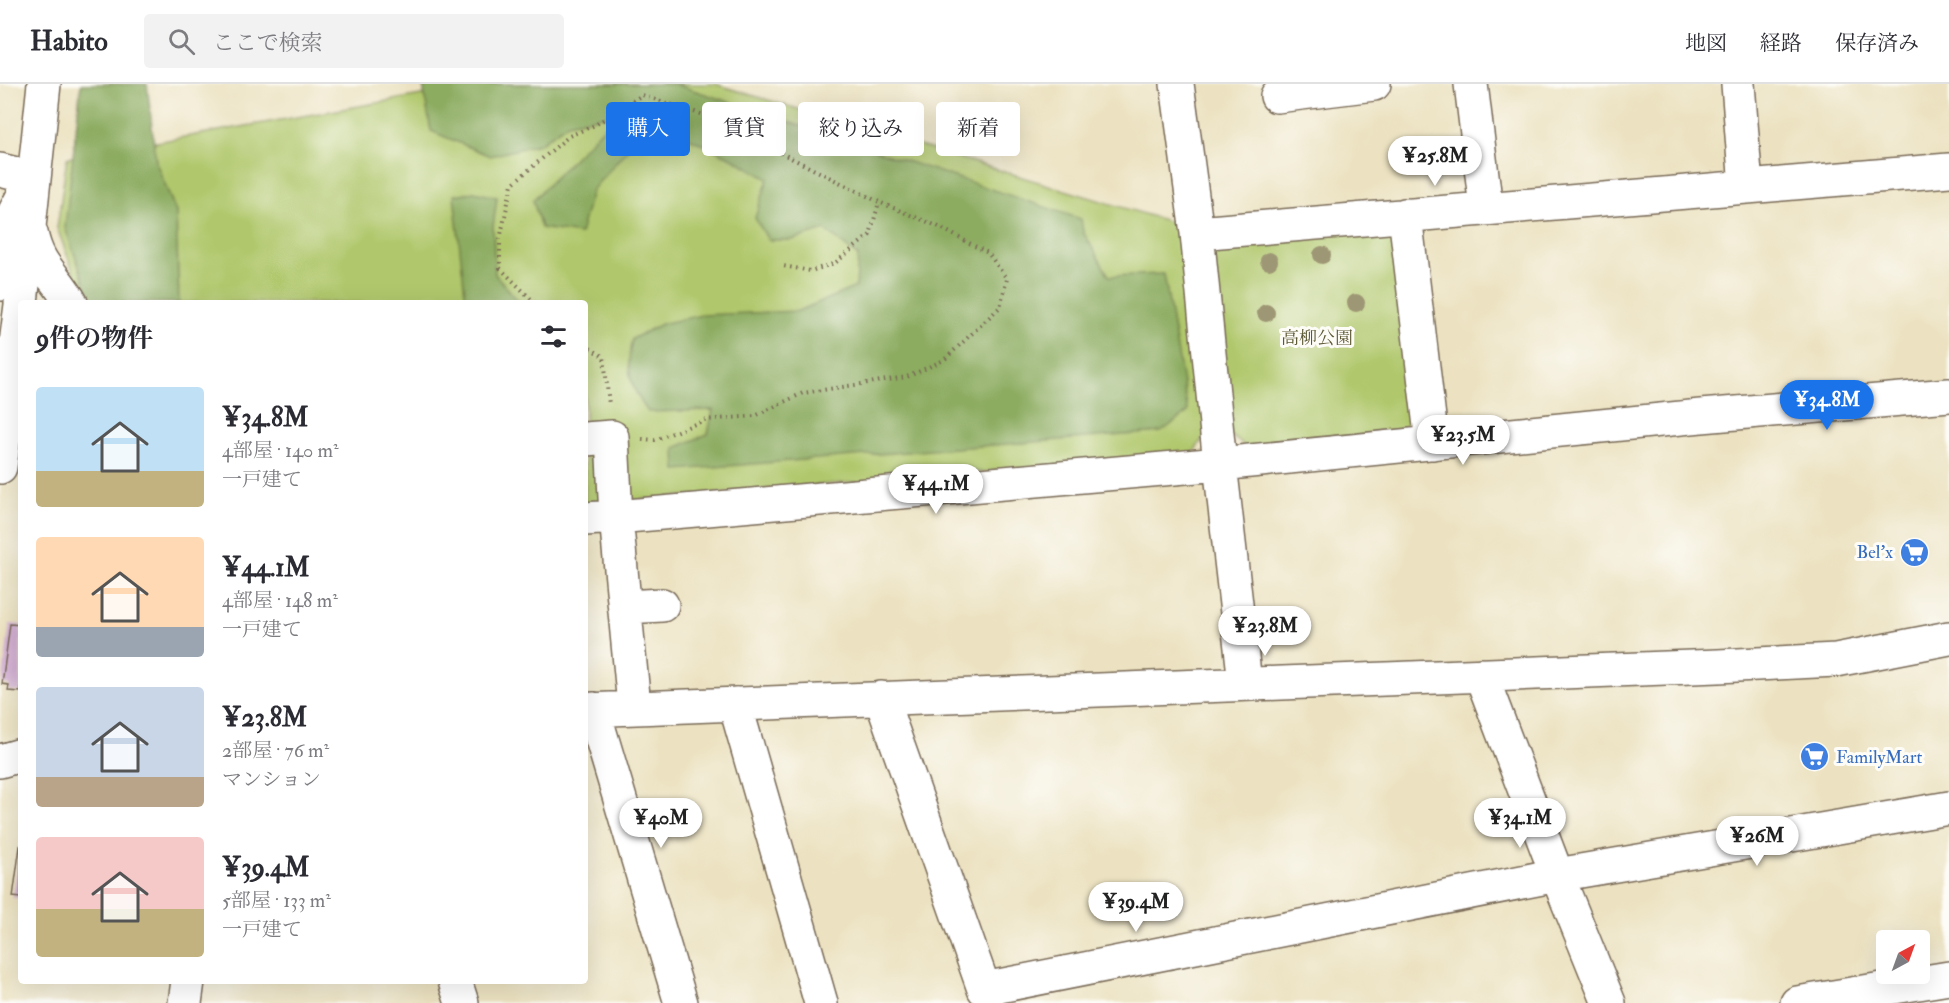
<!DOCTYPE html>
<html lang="ja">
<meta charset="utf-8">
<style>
:root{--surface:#fff;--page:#f2f2f3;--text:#2b2b33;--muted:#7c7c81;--line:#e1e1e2;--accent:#1a73e8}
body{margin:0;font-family:"IM FELL Double Pica","Noto Serif JP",serif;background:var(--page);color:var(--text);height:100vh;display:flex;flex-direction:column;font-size:22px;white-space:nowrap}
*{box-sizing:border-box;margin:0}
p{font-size:20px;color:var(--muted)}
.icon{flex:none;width:33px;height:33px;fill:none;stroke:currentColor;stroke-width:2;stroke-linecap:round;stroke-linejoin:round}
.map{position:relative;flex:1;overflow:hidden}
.panel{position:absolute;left:18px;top:216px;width:570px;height:684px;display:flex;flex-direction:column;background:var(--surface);border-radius:6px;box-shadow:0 6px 24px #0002}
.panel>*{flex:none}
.hud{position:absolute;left:606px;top:18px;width:570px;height:54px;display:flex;gap:12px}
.needle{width:39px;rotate:41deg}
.buttons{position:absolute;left:1876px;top:846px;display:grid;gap:12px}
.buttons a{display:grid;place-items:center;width:54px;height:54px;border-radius:6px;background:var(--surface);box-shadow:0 6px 24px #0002;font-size:30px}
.price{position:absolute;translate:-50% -51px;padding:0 14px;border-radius:21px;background:#fff;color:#222;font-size:20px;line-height:39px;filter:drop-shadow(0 2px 3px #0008)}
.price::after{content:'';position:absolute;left:50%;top:36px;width:18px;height:14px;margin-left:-9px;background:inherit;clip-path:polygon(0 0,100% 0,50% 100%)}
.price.active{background:var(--accent);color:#fff}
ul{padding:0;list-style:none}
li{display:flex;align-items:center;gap:18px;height:150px;padding:0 18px}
li span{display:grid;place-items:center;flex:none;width:168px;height:120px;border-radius:6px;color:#555}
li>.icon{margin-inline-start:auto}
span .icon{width:72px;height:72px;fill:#fffc;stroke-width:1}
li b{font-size:26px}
h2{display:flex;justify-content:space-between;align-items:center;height:72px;padding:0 18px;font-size:26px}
.tag{padding:0 21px;border-radius:6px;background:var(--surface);box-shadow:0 6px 24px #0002;font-size:21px;line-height:54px}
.tag.active{background:var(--accent);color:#fff}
header{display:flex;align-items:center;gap:36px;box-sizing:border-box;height:84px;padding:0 30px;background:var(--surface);border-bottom:2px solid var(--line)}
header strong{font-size:28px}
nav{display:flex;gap:33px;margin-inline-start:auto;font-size:21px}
.search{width:420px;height:54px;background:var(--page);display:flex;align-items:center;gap:15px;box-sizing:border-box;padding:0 21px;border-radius:6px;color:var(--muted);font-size:22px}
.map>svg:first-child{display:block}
</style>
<header>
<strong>Habito</strong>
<div class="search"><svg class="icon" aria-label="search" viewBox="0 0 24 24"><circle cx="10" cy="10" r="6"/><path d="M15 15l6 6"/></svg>ここで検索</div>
<nav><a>地図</a><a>経路</a><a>保存済み</a></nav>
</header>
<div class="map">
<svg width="1949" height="919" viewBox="0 0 1949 919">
<rect width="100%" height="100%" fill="#fdfcf7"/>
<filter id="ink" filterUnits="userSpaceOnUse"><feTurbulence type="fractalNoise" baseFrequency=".0167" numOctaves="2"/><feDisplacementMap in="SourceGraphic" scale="12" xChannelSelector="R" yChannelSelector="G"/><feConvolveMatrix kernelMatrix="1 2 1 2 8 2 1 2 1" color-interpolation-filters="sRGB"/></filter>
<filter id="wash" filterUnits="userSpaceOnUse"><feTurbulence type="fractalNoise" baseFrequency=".008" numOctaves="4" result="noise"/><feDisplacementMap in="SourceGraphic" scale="24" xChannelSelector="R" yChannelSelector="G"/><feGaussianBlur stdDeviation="1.35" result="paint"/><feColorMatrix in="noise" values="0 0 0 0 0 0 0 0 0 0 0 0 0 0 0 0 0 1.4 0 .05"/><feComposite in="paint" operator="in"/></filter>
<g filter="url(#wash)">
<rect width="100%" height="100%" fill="#ece2c1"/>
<path fill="#b0c76c" stroke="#767845" stroke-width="1.5" d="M 483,0 L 715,0 L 1184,142 L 1208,347 L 1192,371 L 585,420 L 585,219 L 85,219 L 57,144 L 67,74 Z
M 1380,144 L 1401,160 L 1422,330 L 1412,348 L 1246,363 L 1230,351 L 1213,174 L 1224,157 Z"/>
<path fill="#8cac60" stroke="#646b3f" stroke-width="1.5" d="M 81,0 L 147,0 L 156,78 L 176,128 L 179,219 L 92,219 L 65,144 Z
M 439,0 L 675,0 L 1081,135 L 1083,148 L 1109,192 L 1164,190 L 1188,328 L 1161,348 L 676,386 L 675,364 L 708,350 L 713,326 L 648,328 C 630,303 625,286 632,255 L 661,240 L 702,231 L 798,227 L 856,203 L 858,172 L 825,146 L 792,156 L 768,156 L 755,134 L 768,95 L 736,76 L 662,41 L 626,67 L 592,106 L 580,150 L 541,144 L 533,116 L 618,29 L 568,39 L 539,60 L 490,72 L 431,47 L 423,2 Z
M 474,108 L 497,113 L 493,143 L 495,190 L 520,219 L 466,219 L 454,111 Z"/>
<g id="blocks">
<path fill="#d2aed2" d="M 10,540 L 21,541 L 21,608 L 8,607 L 9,601 L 2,600 Z
M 20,762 L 21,763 L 21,814 L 13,813 Z"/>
</g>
</g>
<g filter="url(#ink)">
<use href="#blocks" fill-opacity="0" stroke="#796a57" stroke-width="1.5"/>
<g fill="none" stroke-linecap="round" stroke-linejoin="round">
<defs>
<path id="minor" d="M 1177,0 L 1197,149
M 1471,0 L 1486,124
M 1738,0 L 1746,103
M 1277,12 L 1374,0
M 0,86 L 33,94
M 1949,86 L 1197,149 L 1220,380 L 1701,332 L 1949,311
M 1405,131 L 1432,359
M 31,149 C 38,184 55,190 71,219
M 0,200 L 8,141 L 28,103
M 21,219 L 44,0
M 585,355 L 612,353 L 616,433 L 585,435
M 0,383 L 21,221
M 625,523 L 662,521
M 1481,591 L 1557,791 L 1609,919
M 881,614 L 984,905 L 1557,791 L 1949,724
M 735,620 L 821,919
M 634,622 L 616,433 L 1220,380 L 1245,599
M 593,625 L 681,919
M 585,626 L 1718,582 L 1836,576 L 1949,554
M 0,677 L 21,671
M 455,897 L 462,919
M 185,919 L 188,897
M 1797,919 L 1949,894"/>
</defs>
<use href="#minor" stroke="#796a57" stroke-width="36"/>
<path stroke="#796a57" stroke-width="4" stroke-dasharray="1.5 4.5" stroke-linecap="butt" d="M 535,219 L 500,184 L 500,155 L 512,100 L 569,52 L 595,41 L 642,11 L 707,32 L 879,118 L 870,151 L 835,179 L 811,187 L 783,182
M 585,261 L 604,273 L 609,321
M 642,355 L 655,356 L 705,336 L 755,332 L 803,309 L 907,293 L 944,276 L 1000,223 L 1007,195 L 988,169 L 937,142 L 879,118"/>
<use href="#minor" stroke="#fff" stroke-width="33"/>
</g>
<g fill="#9e9774">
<circle cx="1322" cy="171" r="9"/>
<circle cx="1269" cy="177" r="9"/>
<circle cx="1356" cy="219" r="9"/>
<circle cx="1266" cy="229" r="9"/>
</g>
</g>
<defs>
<symbol id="supermarket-disc" viewBox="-11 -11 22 22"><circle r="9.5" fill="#3f7fe0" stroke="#fdfcf7"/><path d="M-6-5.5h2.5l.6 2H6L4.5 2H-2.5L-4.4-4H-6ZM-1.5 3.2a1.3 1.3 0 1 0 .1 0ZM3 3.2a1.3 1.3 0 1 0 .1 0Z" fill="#fff"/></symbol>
</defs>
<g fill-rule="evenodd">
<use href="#supermarket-disc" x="1898" y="452" width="33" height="33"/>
<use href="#supermarket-disc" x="1798" y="656" width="33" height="33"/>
</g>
<g text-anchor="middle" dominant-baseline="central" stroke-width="6" stroke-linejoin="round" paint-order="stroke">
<g font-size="18" fill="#5e5935" stroke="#fdfcf7">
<text x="1317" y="254">高柳公園</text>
</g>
<g font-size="18" fill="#366cbe" stroke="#fdfcf7" text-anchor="end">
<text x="1893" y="468">Bel'x</text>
<text x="1836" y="673" text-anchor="start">FamilyMart</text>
</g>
</g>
</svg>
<div class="buttons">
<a><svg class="needle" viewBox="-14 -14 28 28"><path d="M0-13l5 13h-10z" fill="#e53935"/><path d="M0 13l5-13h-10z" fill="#7c7c81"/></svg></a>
</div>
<b class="price" style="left:1435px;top:103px">¥25.8M</b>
<b class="price active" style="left:1827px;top:347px">¥34.8M</b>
<b class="price" style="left:1463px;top:382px">¥23.5M</b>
<b class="price" style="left:936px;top:431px">¥44.1M</b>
<b class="price" style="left:1265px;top:573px">¥23.8M</b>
<b class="price" style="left:661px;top:765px">¥40M</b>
<b class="price" style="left:1520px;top:765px">¥34.1M</b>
<b class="price" style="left:1757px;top:783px">¥26M</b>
<b class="price" style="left:1136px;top:849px">¥39.4M</b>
<div class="hud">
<a class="tag active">購入</a>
<a class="tag">賃貸</a>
<a class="tag">絞り込み</a>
<a class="tag">新着</a>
</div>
<section class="panel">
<h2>9件の物件<svg class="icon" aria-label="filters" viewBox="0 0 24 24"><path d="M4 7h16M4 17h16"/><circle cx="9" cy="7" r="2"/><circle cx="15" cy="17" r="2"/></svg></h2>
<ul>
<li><span style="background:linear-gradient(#bfe0f5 70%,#c2b280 0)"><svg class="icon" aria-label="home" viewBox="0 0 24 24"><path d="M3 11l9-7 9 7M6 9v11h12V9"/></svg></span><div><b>¥34.8M</b><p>4部屋 · 140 m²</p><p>一戸建て</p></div></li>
<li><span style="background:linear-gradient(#ffd9b3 75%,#9aa5b1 0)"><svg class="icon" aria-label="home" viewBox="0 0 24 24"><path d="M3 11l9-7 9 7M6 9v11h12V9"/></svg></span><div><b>¥44.1M</b><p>4部屋 · 148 m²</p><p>一戸建て</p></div></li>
<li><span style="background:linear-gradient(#c9d6e8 75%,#b9a48a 0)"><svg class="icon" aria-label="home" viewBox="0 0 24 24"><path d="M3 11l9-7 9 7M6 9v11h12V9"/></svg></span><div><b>¥23.8M</b><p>2部屋 · 76 m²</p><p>マンション</p></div></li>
<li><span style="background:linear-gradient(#f6c9c9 60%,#c2b280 0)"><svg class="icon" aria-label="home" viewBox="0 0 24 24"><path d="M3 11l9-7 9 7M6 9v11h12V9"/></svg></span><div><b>¥39.4M</b><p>5部屋 · 133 m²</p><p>一戸建て</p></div></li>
</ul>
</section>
</div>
